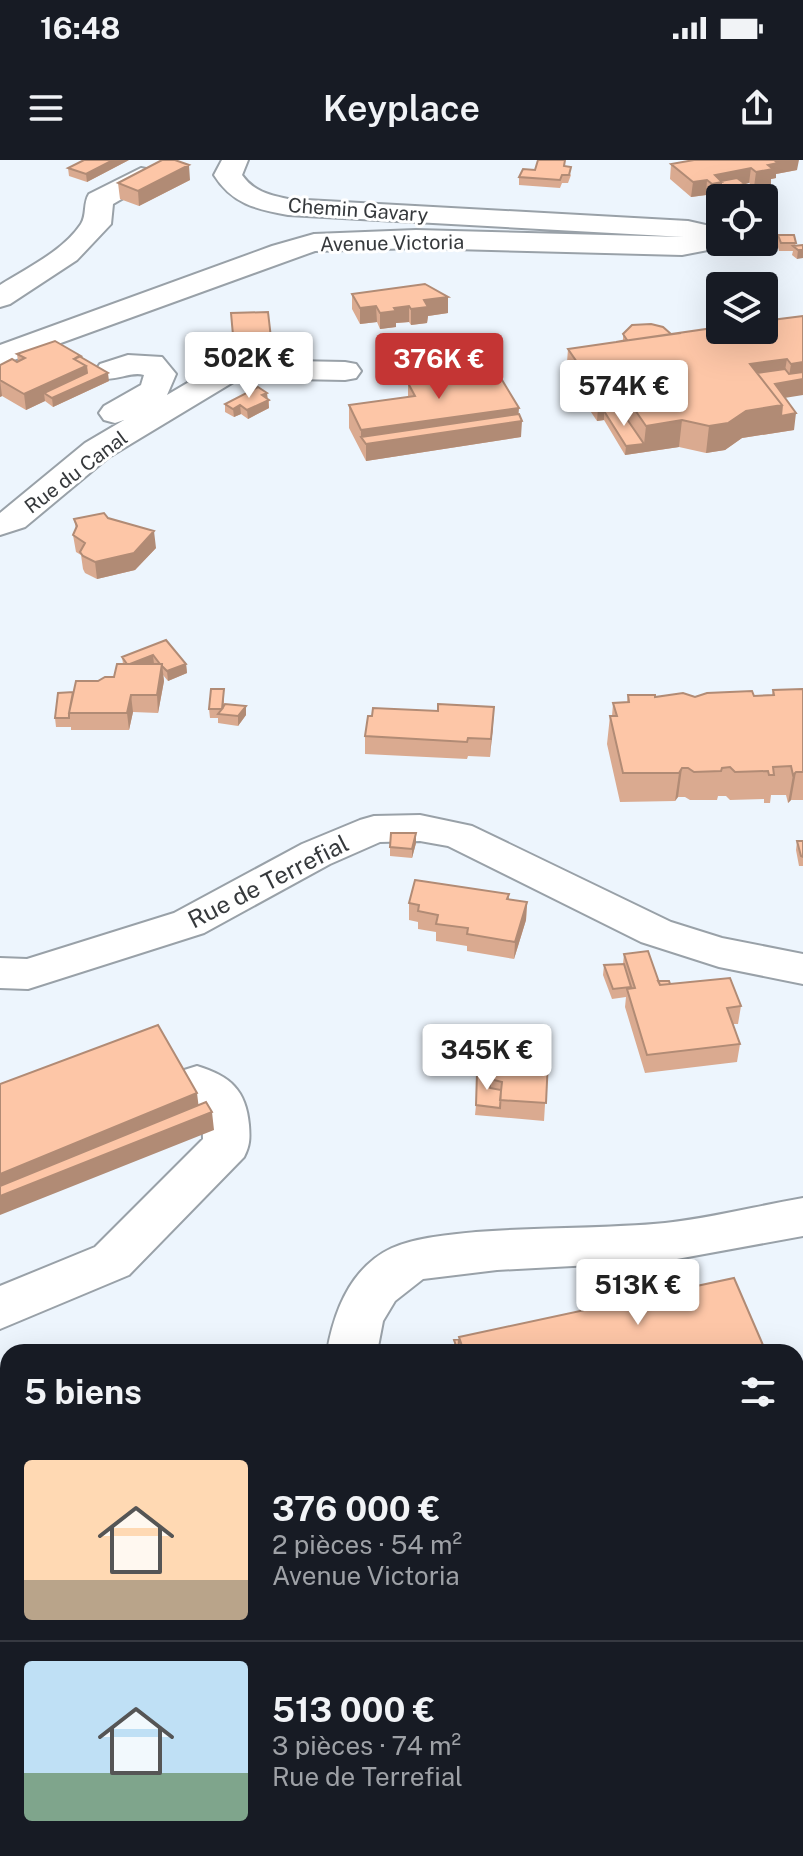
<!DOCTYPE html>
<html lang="fr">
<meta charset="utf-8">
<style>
:root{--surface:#171b24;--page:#20242c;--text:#f1f3f6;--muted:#9ea1a6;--line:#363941;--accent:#c43534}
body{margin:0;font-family:"Public Sans",sans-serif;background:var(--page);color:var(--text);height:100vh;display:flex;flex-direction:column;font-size:30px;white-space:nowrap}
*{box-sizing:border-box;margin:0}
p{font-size:26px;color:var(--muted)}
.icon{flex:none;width:44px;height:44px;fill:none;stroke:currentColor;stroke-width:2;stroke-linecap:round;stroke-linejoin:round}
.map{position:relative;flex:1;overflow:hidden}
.details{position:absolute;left:0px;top:1184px;width:804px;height:512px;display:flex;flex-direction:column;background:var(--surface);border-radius:24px 24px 0 0;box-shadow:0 8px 32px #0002}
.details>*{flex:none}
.fabs{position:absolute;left:706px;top:24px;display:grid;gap:16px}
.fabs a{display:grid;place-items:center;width:72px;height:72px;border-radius:8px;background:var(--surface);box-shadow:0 8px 32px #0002;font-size:40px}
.price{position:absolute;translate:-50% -68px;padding:0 18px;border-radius:8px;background:#fff;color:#222;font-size:26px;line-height:52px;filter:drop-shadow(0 2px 4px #0008)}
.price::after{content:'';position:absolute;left:50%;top:48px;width:24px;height:18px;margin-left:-12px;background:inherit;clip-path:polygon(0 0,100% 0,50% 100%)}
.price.selected{background:var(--accent);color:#fff}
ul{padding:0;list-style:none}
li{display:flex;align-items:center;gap:24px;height:200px;padding:0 24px}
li+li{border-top:2px solid var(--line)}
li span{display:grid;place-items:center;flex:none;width:224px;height:160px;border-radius:8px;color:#555}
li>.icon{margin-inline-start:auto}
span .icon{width:96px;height:96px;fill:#fffc;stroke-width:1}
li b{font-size:34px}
h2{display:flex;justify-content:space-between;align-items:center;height:96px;padding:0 24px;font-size:34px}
.status{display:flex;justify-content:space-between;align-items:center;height:56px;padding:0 40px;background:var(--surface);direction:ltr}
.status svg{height:22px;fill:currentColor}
header{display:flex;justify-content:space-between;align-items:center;height:104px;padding:0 24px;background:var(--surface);font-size:36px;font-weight:600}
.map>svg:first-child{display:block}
</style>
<div class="status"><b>16:48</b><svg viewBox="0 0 49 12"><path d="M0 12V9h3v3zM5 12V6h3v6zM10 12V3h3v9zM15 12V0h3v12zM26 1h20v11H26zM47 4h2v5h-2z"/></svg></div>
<header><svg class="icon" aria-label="menu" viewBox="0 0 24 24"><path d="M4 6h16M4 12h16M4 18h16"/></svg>Keyplace<svg class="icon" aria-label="share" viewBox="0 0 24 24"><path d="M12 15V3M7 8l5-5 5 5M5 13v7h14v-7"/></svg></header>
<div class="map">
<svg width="803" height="1696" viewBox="0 0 803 1696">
<rect width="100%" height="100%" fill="#edf5fd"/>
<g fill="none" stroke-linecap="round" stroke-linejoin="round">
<defs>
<path id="minor" d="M 222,0 L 248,0 L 242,15 C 253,31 269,35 288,39 L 688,61 L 710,66 L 720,78 L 708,90 L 682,95 L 416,88 L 315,91 L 0,205 L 0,185 L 272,86 L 314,74 L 416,70 L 684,77 L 288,55 C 256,49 232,44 214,15 Z
M 141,8 L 151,10 L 155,16 L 151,22 L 113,44 L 111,64 L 77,100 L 10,144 L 0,147 L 0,125 C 27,108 63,91 81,64 C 87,55 83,43 89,34 Z
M 128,195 L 162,197 L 176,214 L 167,235 L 223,202 L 234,200 L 345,202 L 356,204 L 361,211 L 356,218 L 345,220 L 240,218 L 109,297 L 25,367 L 0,375 L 0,353 L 85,283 L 124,260 L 115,263 L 104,260 L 99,253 L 104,246 L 141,225 L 144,215 C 130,211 116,222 100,218 L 95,211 L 100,204 Z
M 420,655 L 472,666 L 671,762 L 722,778 L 803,794 L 803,824 L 719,807 L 641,782 L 448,686 L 420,681 L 380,682 L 330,704 L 204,773 L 28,829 L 0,828 L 0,798 L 27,799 L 174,753 L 302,684 L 360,660 L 374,656 Z
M 197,906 C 230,916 246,930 249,965 C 250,978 250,985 244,997 L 129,1115 L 0,1169 L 0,1126 L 95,1087 L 203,979 L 202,950 L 181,935 L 174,923 L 181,911 Z
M 803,1038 L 803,1076 L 666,1101 L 497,1110 L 423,1119 L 395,1141 L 383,1161 L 377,1192 L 327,1192 C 334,1151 351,1107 392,1088 C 418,1077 448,1075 476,1072 C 539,1067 602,1069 665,1063 C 711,1058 757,1046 803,1038 Z
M 0,1363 L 8,1366 L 8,1419 L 0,1416 Z
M 229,1688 L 291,1688 L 288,1696 L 226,1696 Z"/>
</defs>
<use href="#minor" stroke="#99a1a8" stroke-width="4"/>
<use href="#minor" fill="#fff" fill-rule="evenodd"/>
</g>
<path fill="#daaa90" d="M 129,0 L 87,22 L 69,16 L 68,8 Z
M 671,4 L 797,10 L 776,14 L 776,18 L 771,19 L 771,24 L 754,27 L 749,23 L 745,24 L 744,32 L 710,39 L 706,35 L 691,37 L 670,19 Z
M 564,7 L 571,15 L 568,23 L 562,23 L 560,28 L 519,25 L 519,17 L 535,10 Z
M 190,20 L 139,46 L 120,39 L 118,23 Z
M 778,75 L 796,83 L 795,86 L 803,85 L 797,99 L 792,95 L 793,91 L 779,91 L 777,83 Z
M 352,134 L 448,153 L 428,156 L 427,163 L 411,165 L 409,162 L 396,163 L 396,167 L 380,169 L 377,162 L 360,164 L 352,149 Z
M 268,152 L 271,187 L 233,183 L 231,153 Z
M 803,156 L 785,238 L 794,270 L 742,278 L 725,290 L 706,293 L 679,287 L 625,295 L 604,260 L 597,261 L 566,215 L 568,189 L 623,181 L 623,174 L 671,174 Z
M 17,194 L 81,197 L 109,221 L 53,247 L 45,241 L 26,250 L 2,236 L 0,237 L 0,205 L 18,201 Z
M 429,217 L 519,254 L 521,277 L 366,301 L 349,268 L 349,245 L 408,237 L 408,223 L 429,220 Z
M 268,239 L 269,240 L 269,248 L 248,259 L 241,254 L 234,257 L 225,252 L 225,244 Z
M 108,358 L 156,388 L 135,410 L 97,419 L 85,413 L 83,409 L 81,395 L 76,392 L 73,375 L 76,369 L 74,359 Z
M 166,480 L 186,504 L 187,513 L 168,521 L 163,515 L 164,521 L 158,553 L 133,552 L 129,570 L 71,570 L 71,567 L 56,567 L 55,558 L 73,532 L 114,517 L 123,504 L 122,497 Z
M 224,529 L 224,546 L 246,555 L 238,566 L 218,563 L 218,558 L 210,558 L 209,549 Z
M 803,529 L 803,640 L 791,640 L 788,643 L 786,635 L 771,635 L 770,643 L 764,643 L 764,639 L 730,640 L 726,636 L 718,636 L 717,640 L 690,640 L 685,637 L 678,637 L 675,641 L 620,642 L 607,584 L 610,556 L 612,556 L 613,543 L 627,542 L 628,535 L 655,537 L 754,536 L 772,535 L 773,530 Z
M 493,565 L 490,597 L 468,596 L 467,599 L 365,594 L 365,576 Z
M 797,681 L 803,681 L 803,706 L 799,706 L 796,690 Z
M 416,683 L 412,698 L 390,696 L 390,687 Z
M 509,734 L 509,739 L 527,742 L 526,760 L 514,799 L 467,791 L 467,786 L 436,781 L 436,772 L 418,769 L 418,762 L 409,760 L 409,743 Z
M 624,794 L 658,821 L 741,846 L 738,864 L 733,864 L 740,884 L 737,902 L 645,913 L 625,847 L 626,837 L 612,839 L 603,815 L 604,805 L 623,804 Z
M 549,879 L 544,961 L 475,955 L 476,945 L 490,914 Z
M 459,1177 L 765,1190 L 775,1192 L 455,1192 L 454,1180 L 459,1179 Z"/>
<path fill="#b18b75" d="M 113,0 L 129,0 L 87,22 L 86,14 Z
M 773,0 L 799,0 L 797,10 L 776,14 L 776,18 L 771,19 L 771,24 L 754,27 L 756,12 Z
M 189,5 L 190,20 L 139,46 L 138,31 Z
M 751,8 L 749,23 L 721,29 L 745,24 L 744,32 L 710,39 L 712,24 L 715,15 Z
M 707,20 L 706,35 L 691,37 L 693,22 Z
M 798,90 L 803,90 L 803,98 L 797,99 Z
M 448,137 L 448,153 L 428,156 L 427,163 L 411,165 L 411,149 L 424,140 Z
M 376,146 L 377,162 L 360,164 L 360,148 Z
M 409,146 L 409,162 L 396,163 L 396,167 L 380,169 L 380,153 L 394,148 Z
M 81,196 L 82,208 L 86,206 L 108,213 L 109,221 L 53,247 L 52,238 L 44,233 L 45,241 L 26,250 L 24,234 Z
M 787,199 L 783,222 L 788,222 L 791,204 L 803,202 L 803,235 L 772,240 L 760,229 L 750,204 Z
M 0,220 L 2,236 L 0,237 Z
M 622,231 L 620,257 L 604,251 L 604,260 L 597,261 L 599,234 Z
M 267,233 L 269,248 L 248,259 L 247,250 L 262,235 Z
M 240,245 L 241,254 L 234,257 L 233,249 Z
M 782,245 L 796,253 L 794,270 L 742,278 L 725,290 L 706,293 L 709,266 L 746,251 Z
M 519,248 L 518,262 L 522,261 L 521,277 L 366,301 L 366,284 L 361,277 L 361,270 Z
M 682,260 L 679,287 L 625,295 L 626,286 L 644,284 L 646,266 Z
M 154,371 L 156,388 L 135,410 L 97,419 L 95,402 Z
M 153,495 L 154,504 L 128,504 Z
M 162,504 L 164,521 L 158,553 L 157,535 Z
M 186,504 L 187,513 L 168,521 L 167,511 Z
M 131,535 L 133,552 L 129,570 L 127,553 Z
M 246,546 L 246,555 L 238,566 L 238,556 Z
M 494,547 L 493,565 L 490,597 L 491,579 Z
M 682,608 L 678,637 L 675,641 L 679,613 Z
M 796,612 L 791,640 L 788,643 L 793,615 Z
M 416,673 L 416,683 L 412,698 L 412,689 Z
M 527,742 L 526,760 L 514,799 L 515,782 Z
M 197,933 L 200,957 L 212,952 L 214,970 L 0,1055 L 0,1014 Z
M 64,1688 L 76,1688 L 73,1696 L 60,1696 Z"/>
<path fill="#fdc6a7" stroke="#b18b75" stroke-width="2" d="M 84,0 L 113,0 L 86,14 L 68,8 Z
M 162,0 L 175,0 L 189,5 L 138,31 L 118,23 Z
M 538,0 L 565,0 L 564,6 L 571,7 L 569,15 L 562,15 L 560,20 L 519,17 L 523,9 L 535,10 Z
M 694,0 L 774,0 L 778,3 L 768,5 L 773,9 L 756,12 L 751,8 L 715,15 L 722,22 L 712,24 L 707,20 L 693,22 L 671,4 Z
M 737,18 L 745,24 L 721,29 L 721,21 Z
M 778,75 L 794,75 L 796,83 L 781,83 Z
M 803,85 L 803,90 L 798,90 L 793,86 Z
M 425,124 L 448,137 L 424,140 L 428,147 L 411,149 L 409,146 L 394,148 L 396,151 L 380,153 L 376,146 L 360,148 L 352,134 Z
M 268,152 L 271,178 L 233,175 L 231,153 Z
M 803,156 L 803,202 L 791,204 L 787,199 L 750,204 L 782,245 L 746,251 L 728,263 L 709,266 L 682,260 L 646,266 L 622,231 L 599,234 L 568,189 L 720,167 L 720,170 L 764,170 L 764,161 Z
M 651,164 L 663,167 L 671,174 L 681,173 L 616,182 L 627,180 L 623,174 L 632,165 Z
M 55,181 L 81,196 L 74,199 L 86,206 L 24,234 L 0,220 L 0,205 L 12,199 L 17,202 L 25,198 L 17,194 Z
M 79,196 L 108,213 L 52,238 L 44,233 L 87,213 L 86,206 L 74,199 Z
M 785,209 L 789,214 L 803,212 L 803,219 L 775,224 L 796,253 L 781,256 L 782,245 L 757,213 Z
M 496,210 L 519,248 L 361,270 L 349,245 L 415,236 L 408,223 L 431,220 L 429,217 Z
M 258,227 L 267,233 L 262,235 L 269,240 L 247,250 L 240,245 L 233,249 L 225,244 Z
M 620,249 L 644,284 L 626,286 L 604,251 Z
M 519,254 L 522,261 L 366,284 L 361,277 Z
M 104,353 L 108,358 L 154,371 L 134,393 L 95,402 L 83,396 L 80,392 L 85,383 L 73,375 L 77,366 L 74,359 Z
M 166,480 L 186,504 L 167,511 L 162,506 L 162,504 L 160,504 L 153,495 L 130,504 L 127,504 L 122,497 Z
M 117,504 L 162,504 L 157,535 L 131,535 L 127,553 L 69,553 L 76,521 L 98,521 L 105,517 L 114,517 Z
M 211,529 L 224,529 L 222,549 L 225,544 L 246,546 L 238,556 L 218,554 L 222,549 L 209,549 Z
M 803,529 L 803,612 L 796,612 L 793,615 L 791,606 L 773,607 L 774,615 L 769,615 L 768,611 L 735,612 L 730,607 L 722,608 L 721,611 L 694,612 L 688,608 L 682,608 L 679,613 L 623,613 L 610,556 L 617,556 L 613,543 L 629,542 L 628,535 L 655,535 L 655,537 L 683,533 L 695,537 L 707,533 L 752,531 L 754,536 L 774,535 L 773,530 Z
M 73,532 L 69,553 L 69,558 L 55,558 L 58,533 Z
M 438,544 L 494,547 L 491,579 L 468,578 L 467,582 L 365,576 L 368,556 L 372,556 L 373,548 L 438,551 Z
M 391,673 L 416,673 L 412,689 L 390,687 Z
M 797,681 L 803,681 L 803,697 L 801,696 Z
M 415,720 L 509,734 L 507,739 L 527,742 L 515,782 L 467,774 L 468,768 L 436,764 L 438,755 L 418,751 L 419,745 L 409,743 Z
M 648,791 L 660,825 L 730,818 L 741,846 L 727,848 L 740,884 L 647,895 L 627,829 L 635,828 L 624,794 Z
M 624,804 L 631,827 L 613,829 L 604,805 Z
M 658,821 L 669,821 L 670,824 L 660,825 Z
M 158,865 L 197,933 L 0,1014 L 0,924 Z
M 492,871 L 549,879 L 546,943 L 500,940 L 502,922 L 490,919 Z
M 477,913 L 490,914 L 490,928 L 501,930 L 500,948 L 476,945 Z
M 206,942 L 212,952 L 0,1036 L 0,1026 Z
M 734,1118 L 766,1192 L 464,1192 L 459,1177 Z
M 459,1179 L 458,1191 L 454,1180 Z
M 773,1188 L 775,1192 L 766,1192 L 765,1190 Z
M 0,1635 L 8,1637 L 8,1688 L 64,1688 L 60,1696 L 0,1696 Z
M 518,1688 L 623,1688 L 622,1696 L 518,1696 Z"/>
<g text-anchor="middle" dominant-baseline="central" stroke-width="6" stroke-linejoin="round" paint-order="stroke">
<g font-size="20" fill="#36393c" stroke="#fff">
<text transform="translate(358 50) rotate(4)">Chemin Gavary</text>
<text transform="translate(392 83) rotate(-1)">Avenue Victoria</text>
<text transform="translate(76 312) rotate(-37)">Rue du Canal</text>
</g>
<g font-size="24" fill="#36393c" stroke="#fff">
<text transform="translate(268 721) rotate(-27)">Rue de Terrefial</text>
</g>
</g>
</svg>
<div class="fabs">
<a><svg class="icon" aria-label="locate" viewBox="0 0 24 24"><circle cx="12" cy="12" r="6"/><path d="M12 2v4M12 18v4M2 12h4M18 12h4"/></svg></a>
<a><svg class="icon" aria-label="layers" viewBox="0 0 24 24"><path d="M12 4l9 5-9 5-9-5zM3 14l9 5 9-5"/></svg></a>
</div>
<b class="price" style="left:249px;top:240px">502K €</b>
<b class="price selected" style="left:439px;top:241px">376K €</b>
<b class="price" style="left:624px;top:268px">574K €</b>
<b class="price" style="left:487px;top:932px">345K €</b>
<b class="price" style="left:638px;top:1167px">513K €</b>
<section class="details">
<h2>5 biens<svg class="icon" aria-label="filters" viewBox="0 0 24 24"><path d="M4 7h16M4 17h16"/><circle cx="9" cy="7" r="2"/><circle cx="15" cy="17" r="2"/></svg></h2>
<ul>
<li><span style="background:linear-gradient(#ffd9b3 75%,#b9a48a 0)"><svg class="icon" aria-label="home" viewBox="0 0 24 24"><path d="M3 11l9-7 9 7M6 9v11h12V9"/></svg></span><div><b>376 000 €</b><p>2 pièces · 54 m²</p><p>Avenue Victoria</p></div></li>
<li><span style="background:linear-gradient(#bfe0f5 70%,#7fa58c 0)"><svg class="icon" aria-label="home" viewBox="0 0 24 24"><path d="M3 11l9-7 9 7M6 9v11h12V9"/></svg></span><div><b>513 000 €</b><p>3 pièces · 74 m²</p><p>Rue de Terrefial</p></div></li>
</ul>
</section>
</div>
